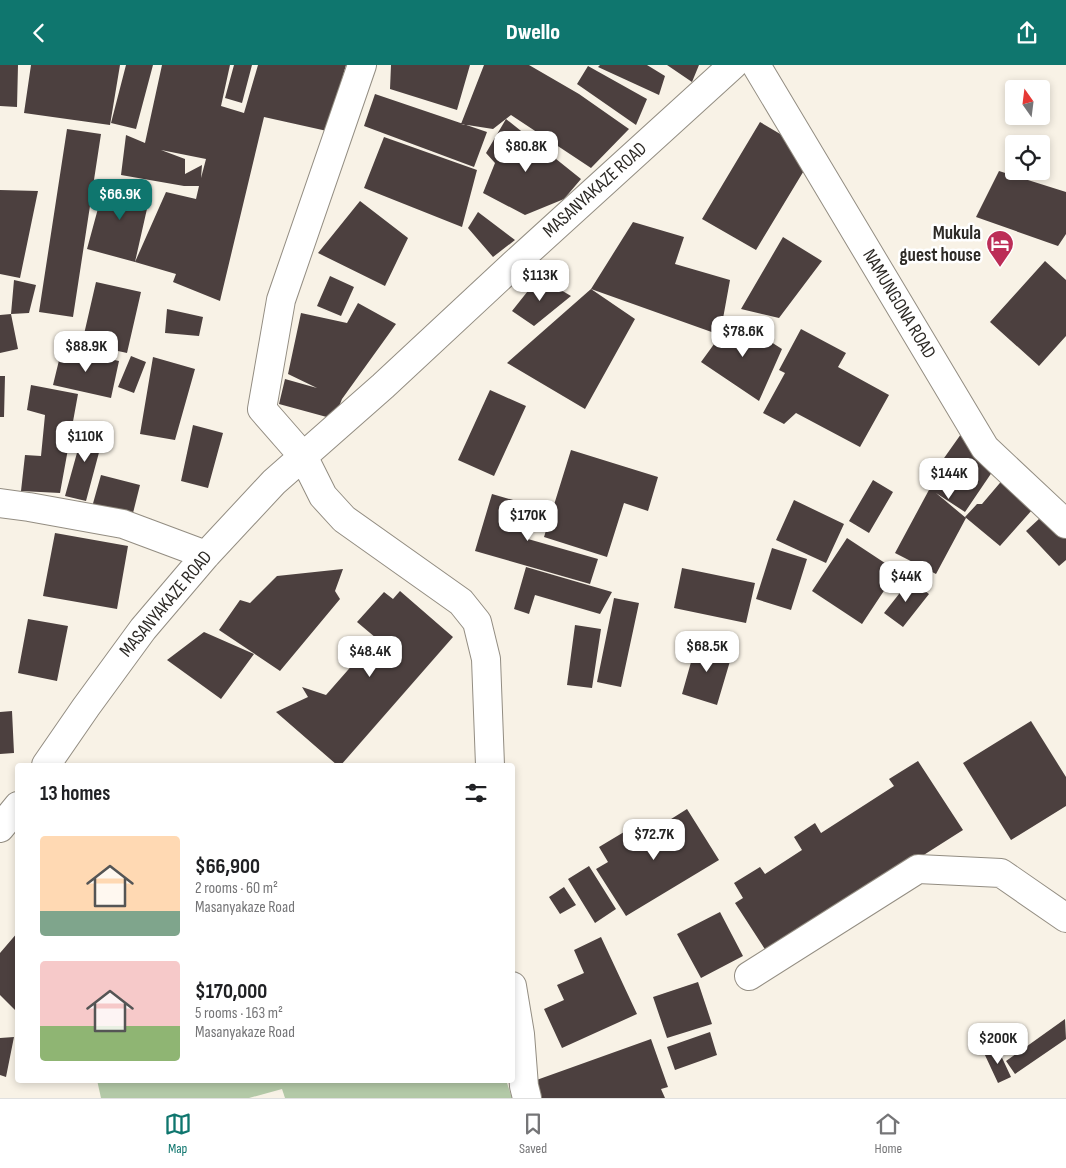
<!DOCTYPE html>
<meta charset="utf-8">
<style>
:root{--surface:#fff;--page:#f2f2f2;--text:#202124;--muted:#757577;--line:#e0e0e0;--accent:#0f766e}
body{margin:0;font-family:"Sofia Sans Condensed",sans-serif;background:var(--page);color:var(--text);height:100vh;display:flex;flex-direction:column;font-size:19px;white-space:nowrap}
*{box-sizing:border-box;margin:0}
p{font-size:16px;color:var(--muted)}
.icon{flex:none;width:28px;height:28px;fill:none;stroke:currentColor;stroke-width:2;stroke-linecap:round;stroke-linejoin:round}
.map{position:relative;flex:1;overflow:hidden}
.drawer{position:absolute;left:15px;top:698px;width:500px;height:320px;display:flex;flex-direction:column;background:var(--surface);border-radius:5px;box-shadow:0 2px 8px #0003}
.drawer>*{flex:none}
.needle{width:32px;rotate:346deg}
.buttons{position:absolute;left:1005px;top:15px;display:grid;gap:10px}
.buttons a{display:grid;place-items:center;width:45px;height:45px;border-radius:5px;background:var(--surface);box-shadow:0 2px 8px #0003;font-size:25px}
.price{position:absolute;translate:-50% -42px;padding:0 11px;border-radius:10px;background:#fff;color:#222;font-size:16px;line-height:32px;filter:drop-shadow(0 1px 2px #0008)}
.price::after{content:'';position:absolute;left:50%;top:30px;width:15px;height:11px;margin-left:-8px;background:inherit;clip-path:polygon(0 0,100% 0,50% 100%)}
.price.current{background:var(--accent);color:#fff}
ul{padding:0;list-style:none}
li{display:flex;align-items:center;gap:15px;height:125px;padding:0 25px}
li span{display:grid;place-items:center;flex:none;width:140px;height:100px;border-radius:5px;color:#555}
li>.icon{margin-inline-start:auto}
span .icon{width:60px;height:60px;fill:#fffc;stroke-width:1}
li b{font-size:21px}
h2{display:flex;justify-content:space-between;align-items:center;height:60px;padding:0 25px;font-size:21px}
header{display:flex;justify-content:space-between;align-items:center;height:65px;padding:0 25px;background:var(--accent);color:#fff;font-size:22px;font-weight:800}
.menu{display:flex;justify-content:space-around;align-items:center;height:70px;border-top:1px solid var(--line);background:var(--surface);font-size:14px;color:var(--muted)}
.menu a{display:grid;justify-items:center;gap:2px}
.menu .current{color:var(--accent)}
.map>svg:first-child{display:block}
</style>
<header><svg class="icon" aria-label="back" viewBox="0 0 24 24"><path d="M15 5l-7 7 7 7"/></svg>Dwello<svg class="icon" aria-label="share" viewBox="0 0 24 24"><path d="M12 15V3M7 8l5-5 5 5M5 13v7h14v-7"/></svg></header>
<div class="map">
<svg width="1066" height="1033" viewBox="0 0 1066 1033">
<rect width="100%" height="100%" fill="#f8f2e6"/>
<path fill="#b3c9a7" d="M 97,1015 L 506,1015 L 512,1033 L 285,1033 L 282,1024 L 249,1033 L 101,1033 Z"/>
<path fill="#4c403f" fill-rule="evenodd" d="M 0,0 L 18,0 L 17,42 L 0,41 Z
M 31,0 L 120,0 L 110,60 L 24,48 Z
M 126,0 L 153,0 L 136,64 L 111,58 Z
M 162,0 L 230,0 L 221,41 L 244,48 L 258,0 L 346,0 L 327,66 L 264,52 L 220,236 L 173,217 L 176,209 L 135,197 L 166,127 L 196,134 L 199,121 L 184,121 L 121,110 L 126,70 L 145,78 ZM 161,85 L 206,94 L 201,113 L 202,100 L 185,109 L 185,94 Z
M 234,0 L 252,0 L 242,38 L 225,33 Z
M 391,0 L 470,0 L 457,45 L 390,24 Z
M 484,0 L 529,0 L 579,29 L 629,64 L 591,103 L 511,50 L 493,64 L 461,59 Z
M 600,0 L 647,0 L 665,11 L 659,30 L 598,2 Z
M 667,0 L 699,0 L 692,17 Z
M 588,1 L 647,34 L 636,60 L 577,19 Z
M 375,29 L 487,67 L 474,102 L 364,61 Z
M 506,54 L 581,114 L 564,134 L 525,150 L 483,128 L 495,98 L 486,88 Z
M 760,57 L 814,89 L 756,185 L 702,154 Z
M 67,64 L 101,69 L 73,252 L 39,247 Z
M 384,72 L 477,105 L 462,162 L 364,123 Z
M 999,106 L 1066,127 L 1066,169 L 1058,181 L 976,152 Z
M 106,114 L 151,126 L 135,197 L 87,184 Z
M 0,125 L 38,126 L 20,213 L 0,209 Z
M 360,136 L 408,173 L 385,221 L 318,188 Z
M 478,147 L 515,175 L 493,192 L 468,163 Z
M 633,157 L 684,172 L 675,199 L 730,215 L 720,270 L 591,224 Z
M 783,172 L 822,196 L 779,253 L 741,244 Z
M 1045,196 L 1066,215 L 1066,271 L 1039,301 L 990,257 Z
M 330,211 L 354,222 L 341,251 L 317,241 Z
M 539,212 L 571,231 L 534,261 L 512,246 Z
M 14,215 L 36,220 L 29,248 L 11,249 Z
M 96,217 L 141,227 L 127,288 L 82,278 Z
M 591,224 L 635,254 L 585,344 L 507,298 Z
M 358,238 L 396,259 L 342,334 L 334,354 L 279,339 L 285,314 L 317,323 L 288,309 L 301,248 L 347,258 Z
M 167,244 L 203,252 L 199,271 L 165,268 Z
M 11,249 L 18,284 L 0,288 L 0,250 Z
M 733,253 L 782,284 L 759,336 L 701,297 Z
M 801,264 L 846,288 L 838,302 L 889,330 L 860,382 L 796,348 L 784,359 L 763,348 L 785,308 L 779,305 Z
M 62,283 L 119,296 L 111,333 L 53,320 Z
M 131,291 L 146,297 L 134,328 L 118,322 Z
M 153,292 L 195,304 L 175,375 L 140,369 Z
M 0,311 L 5,311 L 4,352 L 0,352 Z
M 31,320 L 78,329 L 60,428 L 21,426 L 25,390 L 41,391 L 45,350 L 27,345 Z
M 490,325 L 526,341 L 494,411 L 458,395 Z
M 85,359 L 105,365 L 86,436 L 65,431 Z
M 193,360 L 223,368 L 208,423 L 181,416 Z
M 966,362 L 1005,388 L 965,447 L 936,428 L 966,453 L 936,509 L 895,488 L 930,423 L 925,420 Z
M 571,385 L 658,412 L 648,446 L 624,438 L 607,492 L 544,472 Z
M 1016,399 L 1048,427 L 1000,481 L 965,452 L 977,439 L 982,439 Z
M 101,410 L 140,420 L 132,452 L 92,442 Z
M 873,415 L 893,427 L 869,468 L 849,456 Z
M 492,429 L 537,442 L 528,474 L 598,494 L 590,519 L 475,486 Z
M 794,435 L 844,459 L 826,498 L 776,475 Z
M 1054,440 L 1066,453 L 1066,495 L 1059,501 L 1026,466 Z
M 55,468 L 128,481 L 117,544 L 43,531 Z
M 847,473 L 897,506 L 862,559 L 812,526 Z
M 772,483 L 807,494 L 791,545 L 756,534 Z
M 526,502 L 612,527 L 600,549 L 535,530 L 529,549 L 514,544 Z
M 682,503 L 755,518 L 746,558 L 674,543 Z
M 343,504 L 335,526 L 340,534 L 280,606 L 219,565 L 240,535 L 250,538 L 277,511 Z
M 910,515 L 929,529 L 903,562 L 884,548 Z
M 400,526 L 453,572 L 341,700 L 337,700 L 276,647 L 308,632 L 302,622 L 326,630 L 376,573 L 357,557 L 384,527 L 393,534 Z
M 614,533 L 639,538 L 621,622 L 597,617 Z
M 28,554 L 68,561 L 57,616 L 18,608 Z
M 575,560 L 601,564 L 592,623 L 567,620 Z
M 204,567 L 254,589 L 221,634 L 167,595 Z
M 697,576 L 733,586 L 717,640 L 682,629 Z
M 12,646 L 14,688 L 0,689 L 0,647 Z
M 1031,656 L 1066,712 L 1066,741 L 1011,775 L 963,698 Z
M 918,696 L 963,765 L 768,889 L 735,838 L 743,833 L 734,818 L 760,802 L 765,809 L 802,785 L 794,772 L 815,758 L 821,768 L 894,721 L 889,714 Z
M 687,744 L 719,795 L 626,851 L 596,804 L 608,797 L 599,782 L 634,761 L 641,773 Z
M 589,801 L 616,844 L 595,858 L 568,814 Z
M 564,822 L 576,840 L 560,849 L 549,832 Z
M 720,847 L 743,891 L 701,913 L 677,869 Z
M 18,867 L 18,945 L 16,946 L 0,930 L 0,888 Z
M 601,872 L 637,949 L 562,983 L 544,944 L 564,935 L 557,920 L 584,908 L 574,885 Z
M 698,917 L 712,959 L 667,973 L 653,932 Z
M 1065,954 L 1066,974 L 1015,1009 L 1006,996 Z
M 710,967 L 717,990 L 675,1005 L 667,982 Z
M 14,972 L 6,1012 L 0,1010 L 0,973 Z
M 651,974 L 668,1022 L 661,1024 L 665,1033 L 537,1033 L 531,1017 Z
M 997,982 L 1011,1012 L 998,1018 L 984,988 Z"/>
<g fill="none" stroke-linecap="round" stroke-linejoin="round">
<defs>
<path id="minor" d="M 362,0 L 281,235 L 262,344 L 303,391 L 323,431 L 344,454 L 461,537 L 477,557 L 486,594 L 490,700
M 0,438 L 29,442 L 123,459 L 206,490
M 46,700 L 86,642 L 143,564 L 206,490 L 274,417 L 383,321 L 513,200 L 733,0
M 0,763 L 18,741
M 749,911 L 918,804 L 1001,808 L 1066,853
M 512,921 L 520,969 L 524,1021 L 527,1033"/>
<path id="tertiary" d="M 756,0 L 985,383 L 1066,459"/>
</defs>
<use href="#minor" stroke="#938d82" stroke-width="30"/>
<use href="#tertiary" stroke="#938d82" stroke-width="30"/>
<use href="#minor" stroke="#fff" stroke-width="28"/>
<use href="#tertiary" stroke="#fff" stroke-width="28"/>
</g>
<defs>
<symbol id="hotel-pin" viewBox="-11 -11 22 30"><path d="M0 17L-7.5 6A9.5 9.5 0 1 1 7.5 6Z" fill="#bc2d57" stroke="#fff"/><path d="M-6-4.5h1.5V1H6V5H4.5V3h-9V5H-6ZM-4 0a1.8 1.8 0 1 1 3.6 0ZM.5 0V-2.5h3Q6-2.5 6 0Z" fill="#fff"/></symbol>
</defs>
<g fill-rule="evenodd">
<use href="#hotel-pin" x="984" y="163" width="32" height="43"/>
</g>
<g text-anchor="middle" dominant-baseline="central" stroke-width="5" stroke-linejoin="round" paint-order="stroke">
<g font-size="19" fill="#2d2a26" stroke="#fff">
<text transform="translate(595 125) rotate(-42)">MASANYAKAZE ROAD</text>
<text transform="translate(899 239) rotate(59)">NAMUNGONA ROAD</text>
<text transform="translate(166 539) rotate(-50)">MASANYAKAZE ROAD</text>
</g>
<g font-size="19" font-weight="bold" fill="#2d2a26" stroke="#fff" text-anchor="end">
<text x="981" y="168">Mukula<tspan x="981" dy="22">guest house</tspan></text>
</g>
</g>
</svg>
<div class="buttons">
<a><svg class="needle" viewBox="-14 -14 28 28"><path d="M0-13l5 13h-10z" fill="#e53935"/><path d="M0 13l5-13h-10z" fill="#757577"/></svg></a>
<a><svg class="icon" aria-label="locate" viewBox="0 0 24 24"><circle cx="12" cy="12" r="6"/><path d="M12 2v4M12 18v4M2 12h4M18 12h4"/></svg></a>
</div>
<b class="price" style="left:526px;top:108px">$80.8K</b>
<b class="price current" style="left:120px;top:156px">$66.9K</b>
<b class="price" style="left:540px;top:237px">$113K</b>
<b class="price" style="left:743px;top:293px">$78.6K</b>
<b class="price" style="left:86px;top:308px">$88.9K</b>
<b class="price" style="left:85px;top:398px">$110K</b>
<b class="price" style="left:949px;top:435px">$144K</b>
<b class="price" style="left:528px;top:477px">$170K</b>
<b class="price" style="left:906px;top:538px">$44K</b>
<b class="price" style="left:707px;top:608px">$68.5K</b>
<b class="price" style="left:370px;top:613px">$48.4K</b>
<b class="price" style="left:654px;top:796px">$72.7K</b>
<b class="price" style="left:998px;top:1000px">$200K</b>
<section class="drawer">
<h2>13 homes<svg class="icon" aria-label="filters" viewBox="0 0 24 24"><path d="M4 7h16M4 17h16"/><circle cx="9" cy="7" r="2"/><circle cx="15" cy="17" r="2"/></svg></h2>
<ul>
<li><span style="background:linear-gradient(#ffd9b3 75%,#7fa58c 0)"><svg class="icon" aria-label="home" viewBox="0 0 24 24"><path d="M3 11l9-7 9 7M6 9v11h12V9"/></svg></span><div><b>$66,900</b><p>2 rooms · 60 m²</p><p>Masanyakaze Road</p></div></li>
<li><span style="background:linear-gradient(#f6c9c9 65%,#8fb573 0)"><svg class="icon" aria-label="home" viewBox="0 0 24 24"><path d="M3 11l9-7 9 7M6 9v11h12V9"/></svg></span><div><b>$170,000</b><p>5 rooms · 163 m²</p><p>Masanyakaze Road</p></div></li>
</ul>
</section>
</div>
<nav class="menu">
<a class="current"><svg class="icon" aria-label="map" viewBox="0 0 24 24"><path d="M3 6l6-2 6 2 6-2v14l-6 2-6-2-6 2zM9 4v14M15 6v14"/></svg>Map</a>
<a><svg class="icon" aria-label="saved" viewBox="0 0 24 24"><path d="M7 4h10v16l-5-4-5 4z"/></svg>Saved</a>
<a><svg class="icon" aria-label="home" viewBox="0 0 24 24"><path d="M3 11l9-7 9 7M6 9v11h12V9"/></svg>Home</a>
</nav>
